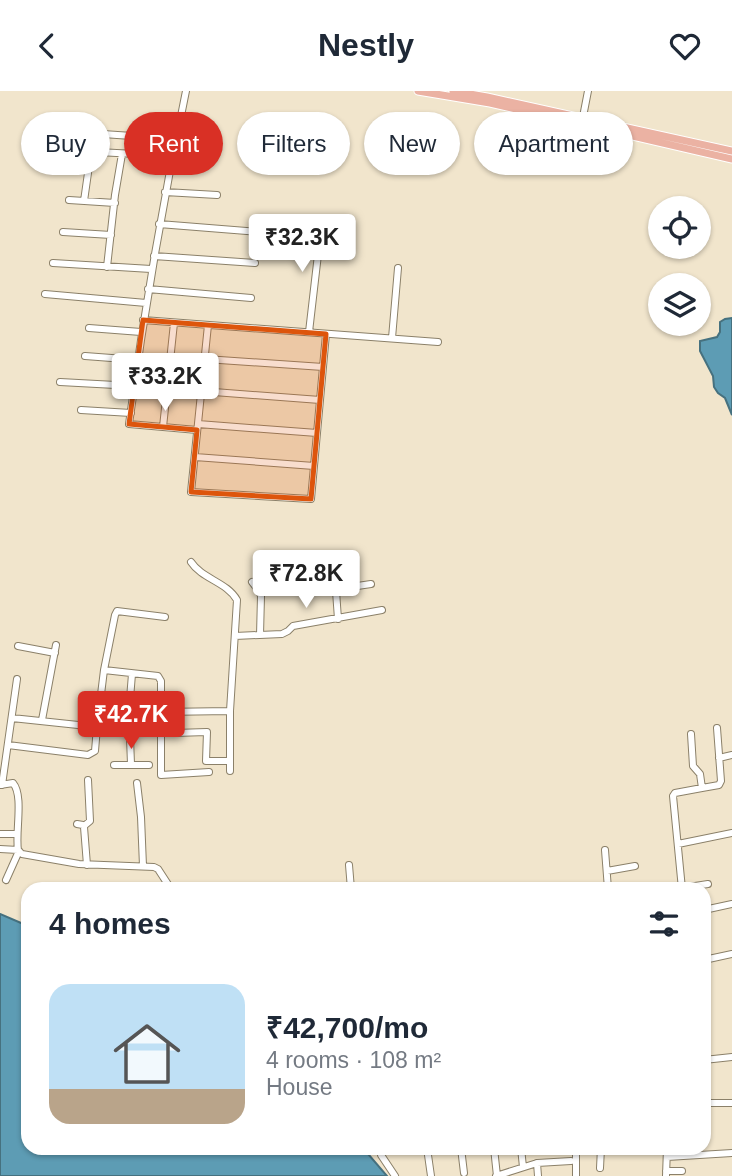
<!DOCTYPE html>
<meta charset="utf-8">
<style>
:root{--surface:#fff;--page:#f2f2f3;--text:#1f2937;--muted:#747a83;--line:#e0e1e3;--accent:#d93025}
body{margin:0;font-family:Helvetica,sans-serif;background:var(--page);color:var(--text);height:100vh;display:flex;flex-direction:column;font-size:26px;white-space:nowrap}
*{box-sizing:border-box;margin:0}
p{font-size:23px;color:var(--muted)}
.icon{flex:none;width:38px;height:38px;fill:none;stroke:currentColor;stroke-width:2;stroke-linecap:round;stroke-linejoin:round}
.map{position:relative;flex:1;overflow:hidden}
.sheet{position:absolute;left:21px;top:791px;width:690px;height:273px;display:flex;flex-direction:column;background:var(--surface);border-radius:21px;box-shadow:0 2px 5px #0004}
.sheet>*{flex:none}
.top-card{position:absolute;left:21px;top:21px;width:691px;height:63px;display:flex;gap:14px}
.tools{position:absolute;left:648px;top:105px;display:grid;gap:14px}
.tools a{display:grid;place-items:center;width:63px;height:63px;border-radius:50%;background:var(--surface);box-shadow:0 2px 5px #0004;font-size:35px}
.price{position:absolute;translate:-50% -60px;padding:0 16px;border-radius:7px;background:#fff;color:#222;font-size:23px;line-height:46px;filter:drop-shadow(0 2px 4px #0008)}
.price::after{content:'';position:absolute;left:50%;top:42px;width:21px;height:16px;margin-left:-10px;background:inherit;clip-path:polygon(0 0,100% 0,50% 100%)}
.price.current{background:var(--accent);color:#fff}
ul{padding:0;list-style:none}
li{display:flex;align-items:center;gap:21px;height:175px;padding:0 28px}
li+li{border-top:2px solid var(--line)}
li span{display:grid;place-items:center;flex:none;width:196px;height:140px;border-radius:21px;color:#555}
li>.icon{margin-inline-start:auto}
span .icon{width:84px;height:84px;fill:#fffc;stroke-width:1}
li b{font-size:30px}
h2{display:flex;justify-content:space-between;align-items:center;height:84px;padding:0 28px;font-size:30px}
.tag{padding:0 24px;border-radius:32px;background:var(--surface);box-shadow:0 2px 5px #0004;font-size:24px;line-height:63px}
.tag.current{background:var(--accent);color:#fff}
header{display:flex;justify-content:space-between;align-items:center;height:91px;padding:0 28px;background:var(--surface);font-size:32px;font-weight:600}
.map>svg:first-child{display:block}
</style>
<header><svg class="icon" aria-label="back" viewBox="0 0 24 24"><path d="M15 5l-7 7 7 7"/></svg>Nestly<svg class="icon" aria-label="heart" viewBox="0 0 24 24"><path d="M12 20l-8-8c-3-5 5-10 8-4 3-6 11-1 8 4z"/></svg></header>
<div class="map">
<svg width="732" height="1085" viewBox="0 0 732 1085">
<rect width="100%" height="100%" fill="#f1e5cc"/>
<path fill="#5d9cb4" stroke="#46717f" stroke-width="2" d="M 732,227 L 732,324 L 725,307 L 718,302 L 714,296 L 713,285 L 700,260 L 700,250 L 717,246 L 720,241 L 720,231 L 725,228 Z
M 0,823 L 28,835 L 28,1057 L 363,1057 L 387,1085 L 0,1085 Z"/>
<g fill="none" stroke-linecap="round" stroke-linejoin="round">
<defs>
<path id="minor" d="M 186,0 C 163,110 144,221 129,333 L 197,339
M 582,31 L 588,0
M 103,43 L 176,48 L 174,48 Z
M 79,60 L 173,65
M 165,101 L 217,104
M 69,109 L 115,112
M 84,110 L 91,61
M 159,133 L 258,141
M 63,141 L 111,144
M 154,165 L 255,172
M 53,172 L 151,178
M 107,176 L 115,104 L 122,63
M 148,198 L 251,207
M 45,203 L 146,212
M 143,229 L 438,251
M 208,234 L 191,401 L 311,408 L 326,243
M 89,237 L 141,241
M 309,241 L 322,129
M 392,247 L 398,177
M 85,265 L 138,269
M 205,268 L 323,276
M 60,291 L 134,295
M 201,300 L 320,309
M 81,319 L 131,322
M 198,333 L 317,342
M 163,336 L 174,232
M 195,366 L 314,375
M 191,471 C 202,488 227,491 237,509 L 230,620 L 230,680
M 252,491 L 259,500 L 261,505 L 260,544
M 338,528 L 336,500 L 337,498 L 371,493
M 235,545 L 282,543 L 288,540 L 293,535 L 382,519
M 18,555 L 55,562
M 104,579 L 115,524 L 117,520 L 165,526
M 161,621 L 230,620
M 42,629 L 56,554
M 97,636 L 104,579 L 158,585 L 161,590 L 161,684 L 209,681
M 175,642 L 207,641 L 206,670 L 230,670
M 8,654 L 88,664 L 95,660 L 97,636 L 12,627
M 719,667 L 732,664
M 131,673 L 129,620 L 132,583
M 114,674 L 149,674
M 137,692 L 141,726 L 143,775
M 0,694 L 13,692 C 24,705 15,741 18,759 L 22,763 L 79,773 L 154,776 L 158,778 L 171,798
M 2,694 L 17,588
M 702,697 L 719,694 L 721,690 L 717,637
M 77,733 L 83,734 L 84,736 L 87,774
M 84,735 L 90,730 L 88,689
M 0,743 L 17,743
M 678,753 L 732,742
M 0,758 L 18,759
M 605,759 L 608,798
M 349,774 L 351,798
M 607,780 L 635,775
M 6,789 L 19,760
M 656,796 L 656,798
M 682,797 L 708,793
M 682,798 L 673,705 L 675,702 L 702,697 L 700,683 L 693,675 L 691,643
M 704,819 L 732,813
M 704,869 L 732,863
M 705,929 L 705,969
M 704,969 L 732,966
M 704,1012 L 732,1012
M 427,1057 L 431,1085
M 461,1057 L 464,1082
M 494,1057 L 497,1085
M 521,1057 L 523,1076
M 576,1057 L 576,1085
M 667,1066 L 732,1062
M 537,1072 L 538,1085
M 600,1077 L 601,1057
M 666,1080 L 682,1080
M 395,1085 L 381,1064 L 382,1061 L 395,1057
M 496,1085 L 537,1072 L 571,1070
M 666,1085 L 667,1057"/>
<path id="major" d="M 418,0 L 490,12 L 732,68
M 453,0 L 487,6 L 732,60"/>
</defs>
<use href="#minor" stroke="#8b8069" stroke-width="8"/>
<use href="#major" stroke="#fff" stroke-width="9"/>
<use href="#minor" stroke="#fff" stroke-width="6"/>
<use href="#major" stroke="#ebb2a3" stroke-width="7"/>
</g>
<path fill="#dd550c" fill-opacity="0.2" stroke="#dd550c" stroke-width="5" stroke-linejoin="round" d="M 143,229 L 326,243 L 311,408 L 191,401 L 197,339 L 129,333 Z"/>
</svg>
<div class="tools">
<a><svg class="icon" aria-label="locate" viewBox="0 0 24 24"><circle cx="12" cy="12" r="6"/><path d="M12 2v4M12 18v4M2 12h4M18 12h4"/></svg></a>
<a><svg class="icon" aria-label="layers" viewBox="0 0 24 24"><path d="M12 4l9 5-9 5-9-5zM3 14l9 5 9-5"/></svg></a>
</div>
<b class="price" style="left:302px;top:183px">₹32.3K</b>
<b class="price" style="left:165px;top:322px">₹33.2K</b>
<b class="price" style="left:306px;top:519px">₹72.8K</b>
<b class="price current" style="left:131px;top:660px">₹42.7K</b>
<div class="top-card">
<a class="tag">Buy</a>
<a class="tag current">Rent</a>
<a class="tag">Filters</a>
<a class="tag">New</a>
<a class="tag">Apartment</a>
</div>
<section class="sheet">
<h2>4 homes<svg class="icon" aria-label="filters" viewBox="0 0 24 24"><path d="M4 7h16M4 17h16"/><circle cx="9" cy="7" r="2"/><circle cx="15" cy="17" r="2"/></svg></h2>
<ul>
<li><span style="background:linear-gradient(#bfe0f5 75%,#b9a48a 0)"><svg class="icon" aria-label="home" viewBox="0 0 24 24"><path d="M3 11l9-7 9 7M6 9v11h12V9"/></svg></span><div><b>₹42,700/mo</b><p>4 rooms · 108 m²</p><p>House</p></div></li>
</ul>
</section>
</div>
